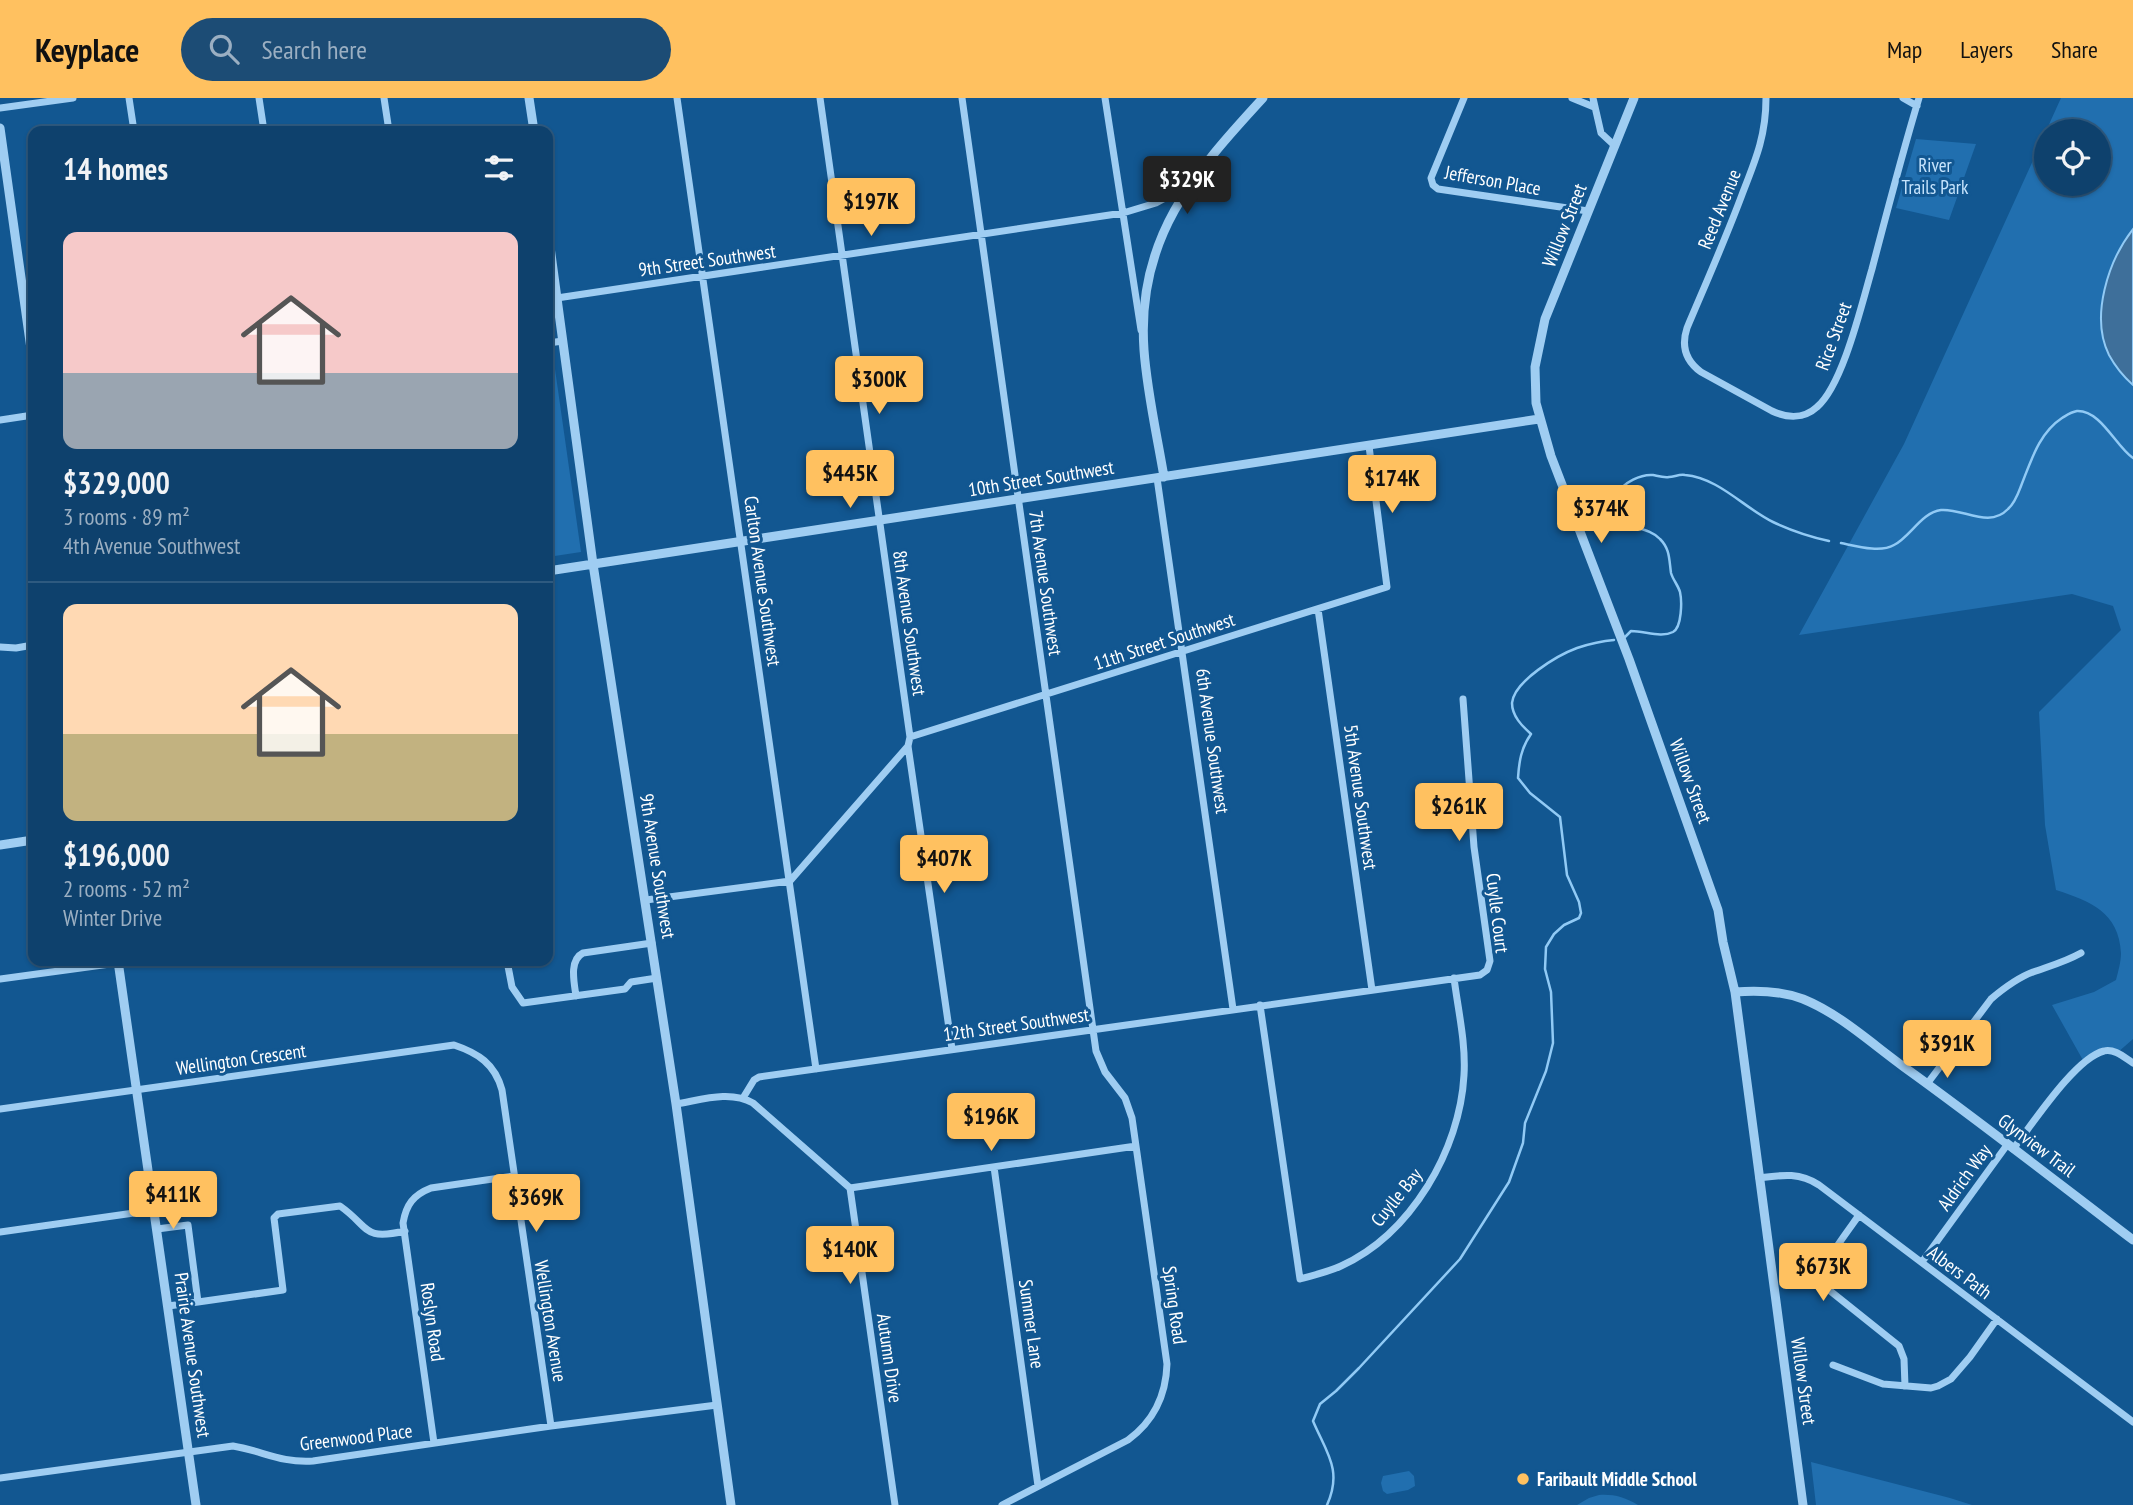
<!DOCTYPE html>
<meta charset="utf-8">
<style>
:root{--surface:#0e416d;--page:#1c4c75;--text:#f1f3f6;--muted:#9bafc2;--line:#2e5a80;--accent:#ffc160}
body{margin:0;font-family:"PT Sans Narrow",sans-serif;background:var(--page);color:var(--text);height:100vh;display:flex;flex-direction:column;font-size:26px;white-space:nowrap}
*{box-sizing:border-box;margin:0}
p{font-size:23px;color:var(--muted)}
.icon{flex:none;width:38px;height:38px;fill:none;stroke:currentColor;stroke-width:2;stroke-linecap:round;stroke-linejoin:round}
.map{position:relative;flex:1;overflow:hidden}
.sheet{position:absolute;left:28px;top:28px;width:525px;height:840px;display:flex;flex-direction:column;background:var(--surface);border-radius:14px;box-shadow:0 2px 5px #0004,0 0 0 2px var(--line)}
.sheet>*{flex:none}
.buttons{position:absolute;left:2034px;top:21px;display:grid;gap:14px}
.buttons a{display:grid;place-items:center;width:77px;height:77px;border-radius:50%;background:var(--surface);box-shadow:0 2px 5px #0004,0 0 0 2px var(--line);font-size:35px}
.price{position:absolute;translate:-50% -60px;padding:0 16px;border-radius:7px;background:var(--accent);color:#111;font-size:23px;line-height:46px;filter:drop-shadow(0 2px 4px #0008)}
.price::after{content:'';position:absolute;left:50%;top:42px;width:21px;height:16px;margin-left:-10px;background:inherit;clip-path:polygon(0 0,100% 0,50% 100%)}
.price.on{background:#222;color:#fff}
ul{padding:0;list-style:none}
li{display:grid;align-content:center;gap:14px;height:371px;padding:0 35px}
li+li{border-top:2px solid var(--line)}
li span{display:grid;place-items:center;height:217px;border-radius:14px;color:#555}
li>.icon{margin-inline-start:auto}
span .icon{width:126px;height:126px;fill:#fffc;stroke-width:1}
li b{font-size:30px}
h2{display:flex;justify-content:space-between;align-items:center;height:84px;padding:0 35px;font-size:30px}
header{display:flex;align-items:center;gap:42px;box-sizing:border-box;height:98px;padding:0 35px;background:var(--accent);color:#111}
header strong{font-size:33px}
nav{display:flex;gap:38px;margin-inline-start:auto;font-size:24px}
.search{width:490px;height:63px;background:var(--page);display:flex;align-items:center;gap:18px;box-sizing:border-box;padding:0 24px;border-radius:38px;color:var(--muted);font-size:26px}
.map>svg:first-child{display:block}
</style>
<header>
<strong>Keyplace</strong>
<div class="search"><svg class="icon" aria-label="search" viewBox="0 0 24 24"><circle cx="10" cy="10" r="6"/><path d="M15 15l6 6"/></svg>Search here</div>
<nav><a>Map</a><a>Layers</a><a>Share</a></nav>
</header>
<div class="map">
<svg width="2133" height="1407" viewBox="0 0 2133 1407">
<rect width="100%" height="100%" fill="#125791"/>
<path fill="#216faf" d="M 2061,0 L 2133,0 L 2133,131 L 2123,144 L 2109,173 L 2101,221 L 2124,278 L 2133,287 L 2133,941 L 2117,955 L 2111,953 L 2084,964 L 2052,907 L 2094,894 L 2116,882 C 2118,874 2121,864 2121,855 C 2119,814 2090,803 2056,792 L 2045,727 L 2039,614 L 2121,532 L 2113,508 L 2072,496 L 1799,537 L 1904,346 L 2046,34 L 2046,86 L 2098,86 L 2098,33 L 2046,33 Z
M 1916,41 L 1976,46 L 1949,122 L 1896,110 Z
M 553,257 L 581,454 L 548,459 L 548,258 Z
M 1811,1364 L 1950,1400 L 1972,1407 L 1816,1407 Z
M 1409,1373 L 1414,1378 L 1415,1388 L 1408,1392 L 1387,1396 L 1383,1393 L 1381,1385 L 1383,1378 Z
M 1599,1397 C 1613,1396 1625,1399 1638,1407 L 1577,1407 L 1589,1400 Z"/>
<path fill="#3e6f9a" stroke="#91caf5" stroke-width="2" d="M 2133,131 L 2133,287 C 2124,279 2115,268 2109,257 C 2090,219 2108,163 2133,131 Z"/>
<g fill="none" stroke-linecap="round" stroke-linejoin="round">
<path stroke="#91caf5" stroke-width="2.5" d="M 1841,445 C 1856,448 1880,455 1894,447 C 1910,439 1922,414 1941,412 C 1963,410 1989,431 2008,411 C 2015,405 2018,396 2021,388 C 2031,363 2039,335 2062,320 C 2067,317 2071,314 2077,313 C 2101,312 2116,349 2133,360
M 1625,539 L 1631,533 C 1645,533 1661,540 1673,534 C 1682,529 1682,503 1680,494 C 1678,487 1673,482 1671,475 C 1669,461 1670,451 1660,441 C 1648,428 1628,432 1617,420 C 1612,413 1612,403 1617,396 C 1624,384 1641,376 1653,377 C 1658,378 1664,380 1669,379 C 1674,379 1679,376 1685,377 C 1719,380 1744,410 1773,424 C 1790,432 1811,439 1829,443
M 1327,1407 C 1343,1372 1326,1354 1313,1323 L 1320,1306 L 1336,1293 L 1359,1270 L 1460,1161 L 1509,1084 L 1523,1045 L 1525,1025 L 1546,973 L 1553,945 L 1551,894 L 1545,871 L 1546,849 L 1554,836 L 1564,827 L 1579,820 L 1581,815 L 1579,804 L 1567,777 L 1560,719 L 1530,695 L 1518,680 C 1519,664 1521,650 1531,636 C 1522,628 1512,618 1512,605 C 1514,583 1558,557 1577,550 C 1589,546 1601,543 1614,542"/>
<path stroke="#9fcdf2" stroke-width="7" d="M 129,0 L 134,33
M 259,0 L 264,33
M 384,0 L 389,33
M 677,0 L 816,971
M 820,0 L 910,639 L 908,648 L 952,951
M 962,0 L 1096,953 L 1105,974 L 1125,1000 L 1132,1020 L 1167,1266 C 1166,1297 1154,1323 1128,1342 L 1002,1407
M 1105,0 L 1141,232
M 1464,0 L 1431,80 L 1433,87 L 1438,91 L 1588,113
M 1572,0 L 1594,9
M 1593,0 L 1601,35 L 1615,48
M 1766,0 C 1766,37 1756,61 1743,94 C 1726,140 1706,185 1687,230 C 1681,248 1686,263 1701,274 L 1772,313 C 1787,320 1804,321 1817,309 C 1843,287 1862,205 1872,171 C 1887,114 1902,56 1919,0
M 1903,0 L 1917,8
M 0,10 L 73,0
M 557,200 L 1123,115 L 1156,105 L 1189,87
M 548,245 L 563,243
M 0,322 L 33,317
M 1157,380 L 1233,911
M 1318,511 L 1372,892
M 0,549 L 16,550 L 33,547
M 910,639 L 1387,489 L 1369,348
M 646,802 L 790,783 L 908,648
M 507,863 L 512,889 L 523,905 L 625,891 L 631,884 L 657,880
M 0,881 L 132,863
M 576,898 C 574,884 569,862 583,855 L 652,845
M 1260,907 L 1300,1181 C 1314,1177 1328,1174 1341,1168 C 1411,1136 1460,1052 1464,977 C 1466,945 1458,912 1454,880
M 1927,986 L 1991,901 C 2004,890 2017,880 2033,874 C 2050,868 2065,864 2081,855
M 743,1000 L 754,982 L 759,979 L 1480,877 L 1487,872 L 1490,863 L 1474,749 L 1463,601
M 676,1006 C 701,1002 730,992 753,1005 L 850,1090 L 895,1407
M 0,1011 L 454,947 C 478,955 495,966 502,992 L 551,1328
M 2013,1051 C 2032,1027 2075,960 2104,953 C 2114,950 2125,960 2133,965
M 994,1069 L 1038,1388
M 1759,1080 C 1782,1077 1799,1074 1819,1087 L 2133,1324
M 850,1090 L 1136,1048
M 1859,1117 C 1853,1126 1819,1171 1820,1179 C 1821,1184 1826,1189 1829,1192 L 1899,1248 L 1904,1261 L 1905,1288
M 157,1131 L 188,1127 L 198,1204 L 283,1192 L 274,1120 L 278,1116 L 340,1108 C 370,1129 362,1143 405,1133
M 0,1134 L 155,1112
M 1922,1164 L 2007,1047
M 168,1208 L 198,1204
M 1833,1267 L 1883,1286 L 1931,1290 L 1938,1288 L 1951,1281 L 1970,1259 L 1997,1221
M 434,1345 L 403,1125 C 406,1107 413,1097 431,1090 L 513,1078
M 0,1380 L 233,1348 C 263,1353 280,1365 313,1363 L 551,1328 L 717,1307"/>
<path stroke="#9fcdf2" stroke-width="9" d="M 529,0 L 534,33
M 1634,0 L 1545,221 L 1535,269 L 1536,305 L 1551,358 L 1629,561 L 1718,812 L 1723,844 L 1735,894 L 1803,1407
M 0,30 L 33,265
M 548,134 L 593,466 L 676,1006 L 731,1407
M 1164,379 C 1157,337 1147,294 1144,252 C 1136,141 1193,76 1263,0
M 548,473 L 1539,321
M 0,747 L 33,742
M 118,863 L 196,1407
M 1735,894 C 1758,892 1781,893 1803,901 C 1840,916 1872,946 1904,969 C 1982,1025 2057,1084 2133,1142"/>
</g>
<circle fill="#ffc160" stroke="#125791" stroke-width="2.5" cx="1523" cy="1381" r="7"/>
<g text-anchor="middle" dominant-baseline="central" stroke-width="6" stroke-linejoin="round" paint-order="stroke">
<g font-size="19" fill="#c6e4fd" stroke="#125791">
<text x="1935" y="67">River<tspan x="1935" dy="22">Trails Park</tspan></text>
</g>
<g font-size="19" fill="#fff" stroke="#125791">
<text transform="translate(1493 82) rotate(10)">Jefferson Place</text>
<text transform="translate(1719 111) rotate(-68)">Reed Avenue</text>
<text transform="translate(1564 127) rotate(-68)">Willow Street</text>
<text transform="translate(707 162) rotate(-8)">9th Street Southwest</text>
<text transform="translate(1833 238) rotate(-70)">Rice Street</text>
<text transform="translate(1041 380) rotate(-9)">10th Street Southwest</text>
<text transform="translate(763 483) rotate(82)">Carlton Avenue Southwest</text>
<text transform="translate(1046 485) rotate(82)">7th Avenue Southwest</text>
<text transform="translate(910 525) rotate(82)">8th Avenue Southwest</text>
<text transform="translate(1164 543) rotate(-18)">11th Street Southwest</text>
<text transform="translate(1213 643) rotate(82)">6th Avenue Southwest</text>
<text transform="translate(1691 683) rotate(70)">Willow Street</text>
<text transform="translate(1361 699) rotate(82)">5th Avenue Southwest</text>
<text transform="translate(658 768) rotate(81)">9th Avenue Southwest</text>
<text transform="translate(1498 815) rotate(83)">Cuylle Court</text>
<text transform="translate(1016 926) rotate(-8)">12th Street Southwest</text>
<text transform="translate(241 961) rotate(-8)">Wellington Crescent</text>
<text transform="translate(2037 1047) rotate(37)">Glynview Trail</text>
<text transform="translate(1964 1079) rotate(-54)">Aldrich Way</text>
<text transform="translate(1396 1099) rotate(-51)">Cuylle Bay</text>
<text transform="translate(1960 1174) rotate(37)">Albers Path</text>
<text transform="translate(1175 1207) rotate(82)">Spring Road</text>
<text transform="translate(551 1223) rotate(81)">Wellington Avenue</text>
<text transform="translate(433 1224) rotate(82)">Roslyn Road</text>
<text transform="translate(1032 1226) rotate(82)">Summer Lane</text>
<text transform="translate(193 1257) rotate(82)">Prairie Avenue Southwest</text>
<text transform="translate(890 1260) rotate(82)">Autumn Drive</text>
<text transform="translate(1804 1283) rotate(82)">Willow Street</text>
<text transform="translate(356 1339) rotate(-7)">Greenwood Place</text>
</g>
<g font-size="19" font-weight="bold" fill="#fff" stroke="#125791" text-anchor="start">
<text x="1537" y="1381">Faribault Middle School</text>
</g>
</g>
</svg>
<div class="buttons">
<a><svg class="icon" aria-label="locate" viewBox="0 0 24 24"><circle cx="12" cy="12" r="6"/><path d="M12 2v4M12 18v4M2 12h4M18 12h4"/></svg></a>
</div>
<b class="price on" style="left:1187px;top:118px">$329K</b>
<b class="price" style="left:871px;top:140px">$197K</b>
<b class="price" style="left:879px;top:318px">$300K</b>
<b class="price" style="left:850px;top:412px">$445K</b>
<b class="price" style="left:1392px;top:417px">$174K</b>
<b class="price" style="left:1601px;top:447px">$374K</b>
<b class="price" style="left:1459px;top:745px">$261K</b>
<b class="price" style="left:944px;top:797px">$407K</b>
<b class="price" style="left:1947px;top:982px">$391K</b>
<b class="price" style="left:991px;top:1055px">$196K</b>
<b class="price" style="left:173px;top:1133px">$411K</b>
<b class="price" style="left:536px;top:1136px">$369K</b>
<b class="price" style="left:850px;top:1188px">$140K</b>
<b class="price" style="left:1823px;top:1205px">$673K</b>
<section class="sheet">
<h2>14 homes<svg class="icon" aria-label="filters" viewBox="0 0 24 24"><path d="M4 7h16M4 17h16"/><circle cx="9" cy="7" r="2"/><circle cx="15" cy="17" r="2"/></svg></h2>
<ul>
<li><span style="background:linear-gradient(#f6c9c9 65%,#9aa5b1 0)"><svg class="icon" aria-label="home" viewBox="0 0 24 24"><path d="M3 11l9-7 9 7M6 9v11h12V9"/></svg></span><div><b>$329,000</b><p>3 rooms · 89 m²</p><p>4th Avenue Southwest</p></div></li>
<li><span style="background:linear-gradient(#ffd9b3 60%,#c2b280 0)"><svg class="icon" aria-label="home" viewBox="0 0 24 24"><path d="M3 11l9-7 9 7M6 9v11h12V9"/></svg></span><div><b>$196,000</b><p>2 rooms · 52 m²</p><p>Winter Drive</p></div></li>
</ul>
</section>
</div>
